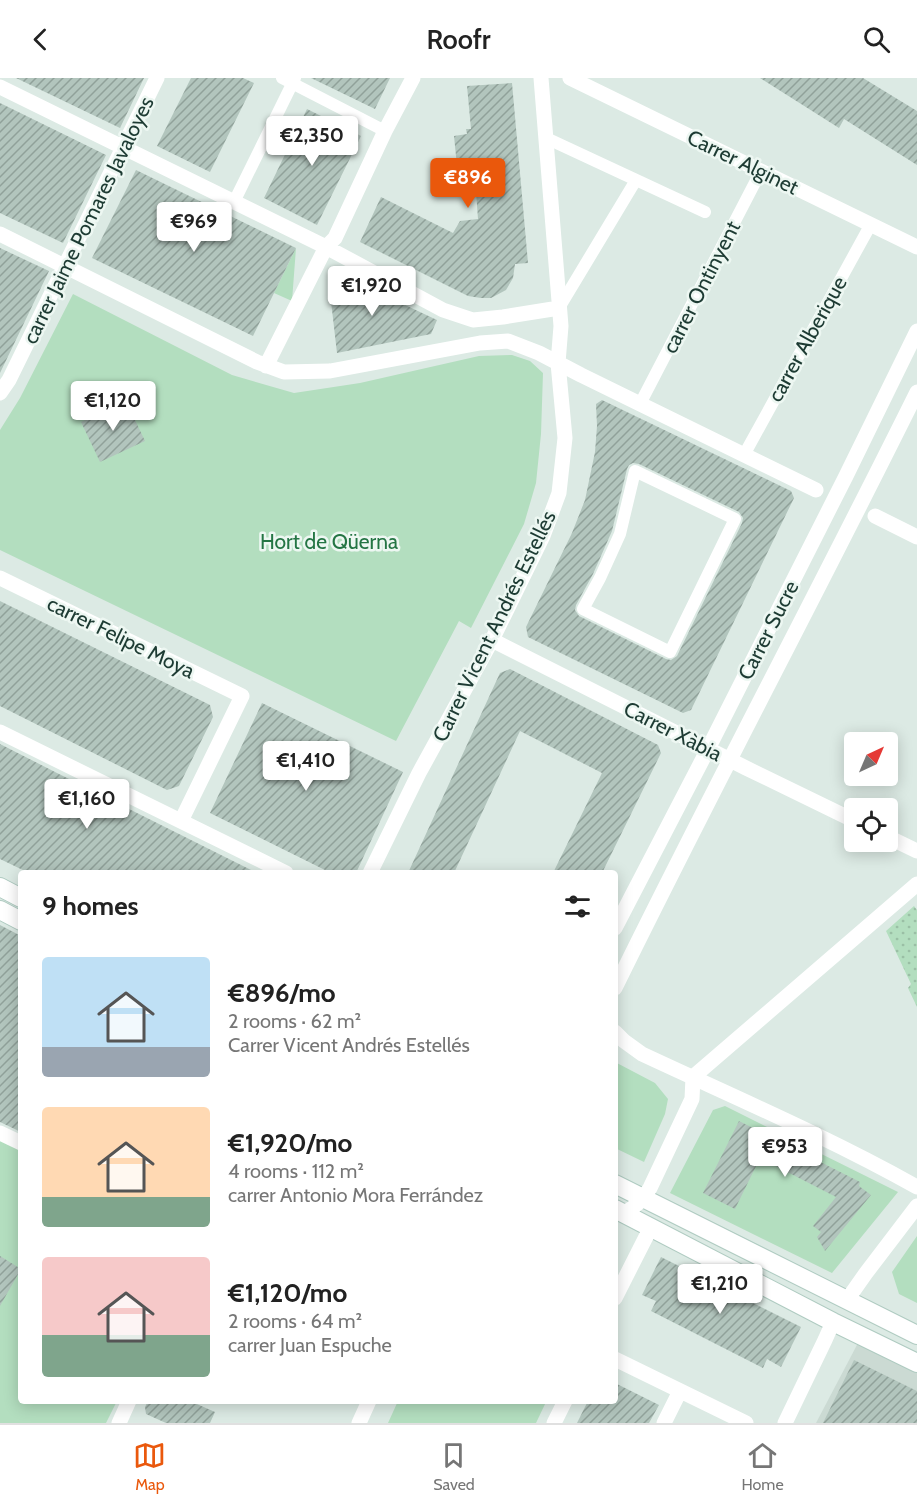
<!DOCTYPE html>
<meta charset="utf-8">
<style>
:root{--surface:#fff;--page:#f2f2f2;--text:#222;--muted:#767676;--line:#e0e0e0;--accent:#ea580c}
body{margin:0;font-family:Cabin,sans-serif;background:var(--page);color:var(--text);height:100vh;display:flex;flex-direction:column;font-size:22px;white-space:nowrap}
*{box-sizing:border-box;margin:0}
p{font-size:20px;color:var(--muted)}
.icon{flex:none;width:33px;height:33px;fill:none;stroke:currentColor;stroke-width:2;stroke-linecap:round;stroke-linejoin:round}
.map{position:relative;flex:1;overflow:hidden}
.sheet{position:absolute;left:18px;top:792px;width:600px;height:534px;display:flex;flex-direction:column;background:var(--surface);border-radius:6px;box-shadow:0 3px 15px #0003}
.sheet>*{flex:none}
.needle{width:39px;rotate:44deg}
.controls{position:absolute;left:844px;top:654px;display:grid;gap:12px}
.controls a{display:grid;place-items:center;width:54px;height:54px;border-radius:6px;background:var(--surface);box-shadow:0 3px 15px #0003;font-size:30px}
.price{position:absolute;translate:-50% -51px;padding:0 14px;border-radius:6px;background:#fff;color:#222;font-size:20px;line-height:39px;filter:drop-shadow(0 2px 3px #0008)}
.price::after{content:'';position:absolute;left:50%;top:36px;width:18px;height:14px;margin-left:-9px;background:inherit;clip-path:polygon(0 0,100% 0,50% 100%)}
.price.on{background:var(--accent);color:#fff}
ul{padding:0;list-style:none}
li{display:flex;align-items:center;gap:18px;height:150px;padding:0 24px}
li span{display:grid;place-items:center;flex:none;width:168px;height:120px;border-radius:6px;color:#555}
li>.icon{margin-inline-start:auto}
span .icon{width:72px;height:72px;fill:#fffc;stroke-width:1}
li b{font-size:26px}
h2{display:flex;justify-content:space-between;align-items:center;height:72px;padding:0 24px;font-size:26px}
header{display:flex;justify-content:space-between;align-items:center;height:78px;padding:0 24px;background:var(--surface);font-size:27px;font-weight:600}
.dock{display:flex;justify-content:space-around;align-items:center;height:84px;border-top:2px solid var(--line);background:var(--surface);font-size:16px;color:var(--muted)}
.dock a{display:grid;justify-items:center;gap:3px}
.dock .on{color:var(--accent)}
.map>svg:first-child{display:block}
</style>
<header><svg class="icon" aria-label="back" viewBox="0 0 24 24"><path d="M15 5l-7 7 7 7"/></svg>Roofr<svg class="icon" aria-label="search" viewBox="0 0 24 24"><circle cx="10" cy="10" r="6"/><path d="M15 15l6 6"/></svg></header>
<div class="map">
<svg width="917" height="1345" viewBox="0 0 917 1345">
<defs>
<pattern id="grass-dots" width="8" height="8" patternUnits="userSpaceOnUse" patternTransform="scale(1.5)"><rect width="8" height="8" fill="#b3debf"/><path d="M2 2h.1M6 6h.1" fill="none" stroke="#9abfa5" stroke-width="1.8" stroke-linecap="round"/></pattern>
<pattern id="building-hatch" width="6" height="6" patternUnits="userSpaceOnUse" patternTransform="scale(1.5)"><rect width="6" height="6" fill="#b2c5bd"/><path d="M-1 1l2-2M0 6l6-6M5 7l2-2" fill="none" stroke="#90a19a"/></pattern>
</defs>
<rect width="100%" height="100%" fill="#dceae4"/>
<path fill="#cbdad3" d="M 858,1265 L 917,1295 L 917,1345 L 816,1345 Z"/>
<path fill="url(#grass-dots)" d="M 914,828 L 917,832 L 917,929 L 908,910 L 911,906 L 886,853 Z"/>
<path fill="#b3debf" d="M 296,170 L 292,223 L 274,215 Z
M 73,216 L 232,297 L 294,315 L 360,305 L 479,278 L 512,277 L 530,283 L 543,295 L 541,356 L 536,405 L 524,446 L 471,550 L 459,543 L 396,663 L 0,472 L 0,352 L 20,320 Z
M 615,984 L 655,1005 L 668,1021 L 665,1036 L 644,1084 L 615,1070 Z
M 725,1028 L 898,1114 L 832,1195 L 670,1115 L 713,1032 Z
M 0,1058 L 21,1068 L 21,1323 L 117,1323 L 106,1345 L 0,1345 Z
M 917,1158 L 917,1225 L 899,1216 L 892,1194 Z
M 398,1323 L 544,1323 L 546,1324 L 536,1345 L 388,1345 Z"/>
<path fill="url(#building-hatch)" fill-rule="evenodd" d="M 16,0 L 144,0 L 120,50 Z
M 191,0 L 243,0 L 254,5 L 210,94 L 157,68 Z
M 311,0 L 390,0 L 375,31 Z
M 760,0 L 863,0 L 917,33 L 917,87 L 844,41 L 839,50 Z
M 512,5 L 528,185 L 515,186 L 513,200 L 506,212 L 491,220 L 481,220 L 468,218 L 360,164 L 381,119 L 453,155 L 460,143 L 478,141 L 474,86 L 457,88 L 454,58 L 467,56 L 466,51 L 471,51 L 467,8 Z
M 0,25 L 106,77 L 63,165 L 0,135 Z
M 307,31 L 361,58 L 317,147 L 264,120 Z
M 136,92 L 296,170 L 253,258 L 92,180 Z
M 0,170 L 49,193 L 0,295 Z
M 339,196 L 437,242 L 431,256 L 337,275 L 329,206 Z
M 602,322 L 791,413 L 794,420 L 691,632 L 683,635 L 528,559 L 526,549 L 572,455 L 585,422 L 595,374 L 597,348 L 596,326 ZM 633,385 L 639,386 L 739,434 L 743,440 L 742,445 L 677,578 L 671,582 L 666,581 L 579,538 L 575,532 L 576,527 L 593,496 L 612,453 L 627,391 L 629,387 Z
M 126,323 L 145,363 L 100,384 L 81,344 Z
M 0,523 L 210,627 L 213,639 L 179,708 L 167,712 L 0,628 Z
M 510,591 L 658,667 L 661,675 L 602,795 L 553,795 L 602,695 L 520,653 L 454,795 L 408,795 L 500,595 Z
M 262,625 L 403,694 L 356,795 L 331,795 L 210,735 Z
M 0,666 L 57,695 L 257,795 L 29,795 L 0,781 Z
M 0,847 L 21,858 L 21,1054 L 0,1044 Z
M 739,1043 L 860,1104 L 859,1108 L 871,1117 L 825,1173 L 817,1159 L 821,1154 L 813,1148 L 836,1119 L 760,1080 L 735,1131 L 703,1115 Z
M 0,1178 L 21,1191 L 0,1228 Z
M 661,1179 L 801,1249 L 781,1289 L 767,1281 L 763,1290 L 651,1233 L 656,1223 L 642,1217 Z
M 854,1282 L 917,1313 L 917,1345 L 823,1345 Z
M 615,1305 L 659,1327 L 649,1345 L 577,1345 L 588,1323 L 615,1323 Z
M 148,1323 L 190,1323 L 215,1334 L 210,1345 L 166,1345 L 146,1336 L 145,1329 Z"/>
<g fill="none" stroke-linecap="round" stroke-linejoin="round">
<defs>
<path id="secondary" d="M 0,809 L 21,820
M 0,832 L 21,843
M 615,1106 L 917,1257
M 615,1131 L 833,1244 L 917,1285"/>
</defs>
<use href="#secondary" stroke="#afcbc1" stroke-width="20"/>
<path stroke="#fff" stroke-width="12" d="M 282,0 L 385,53
M 546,60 L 705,134
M 234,124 L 295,0
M 559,230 L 636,102
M 640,326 L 761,93
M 744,377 L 871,146
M 635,393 L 735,441 L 670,574 L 583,531 L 600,500 L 620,456 Z"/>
<path stroke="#fff" stroke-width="15" d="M 570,0 L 917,169
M 0,9 L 326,169 L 443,232 L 473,242 L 503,239 L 559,230
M 0,156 L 257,284 L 284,294 L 330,293 L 480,265 L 508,263 L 539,275 L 581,297 L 816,412
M 266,288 L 326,169 L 335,160 L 385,53 L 413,0
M 0,315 L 9,302 L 157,0
M 875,438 L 917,459
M 0,500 L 242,618 L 181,743
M 492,562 L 746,690 L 855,743
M 0,654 L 286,795
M 888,759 L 917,773
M 370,795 L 419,695 L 492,562 L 543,458 L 559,415 L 565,360 L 558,285 L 561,248 L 541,0
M 615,850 L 708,671 L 846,398 L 917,253
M 615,910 C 713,710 818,514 917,314
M 615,954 L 624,963 L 642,976 C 734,1019 828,1059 917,1109
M 0,1055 L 21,1065
M 624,1135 C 636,1129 643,1122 650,1110 L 692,1021 L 693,999 L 917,806
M 615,1220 L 651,1149
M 847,1222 L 866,1195 L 917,1128
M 615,1281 L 746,1345
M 119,1345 L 129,1323
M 359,1345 L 369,1323
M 554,1345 L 565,1323
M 664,1345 L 680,1313
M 785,1345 L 825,1262 L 833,1244"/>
<use href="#secondary" stroke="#fff" stroke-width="18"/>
</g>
<g text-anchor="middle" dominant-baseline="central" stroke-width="5" stroke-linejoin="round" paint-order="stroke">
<g font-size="21" fill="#1d3b33" stroke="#edf7f2">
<text transform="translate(743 84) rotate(26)">Carrer Alginet</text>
<text transform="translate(88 142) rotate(-64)">carrer Jaime Pomares Javaloyes</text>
<text transform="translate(701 209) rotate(-63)">carrer Ontinyent</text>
<text transform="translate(807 261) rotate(-61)">carrer Alberique</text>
<text transform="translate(494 548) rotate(-64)">Carrer Vicent Andrés Estellés</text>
<text transform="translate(768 552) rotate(-63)">Carrer Sucre</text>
<text transform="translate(121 559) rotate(26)">carrer Felipe Moya</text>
<text transform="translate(673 653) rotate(27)">Carrer Xàbia</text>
</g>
<g font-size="21" fill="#247544" stroke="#edf7f2">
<text x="329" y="463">Hort de Qüerna</text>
</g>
</g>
</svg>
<div class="controls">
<a><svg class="needle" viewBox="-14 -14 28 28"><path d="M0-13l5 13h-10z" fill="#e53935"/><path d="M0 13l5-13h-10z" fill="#767676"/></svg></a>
<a><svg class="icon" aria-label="locate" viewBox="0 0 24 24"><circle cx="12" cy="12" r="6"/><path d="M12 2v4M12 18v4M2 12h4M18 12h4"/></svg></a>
</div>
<b class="price" style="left:312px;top:89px">€2,350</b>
<b class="price on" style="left:468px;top:131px">€896</b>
<b class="price" style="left:194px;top:175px">€969</b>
<b class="price" style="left:372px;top:239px">€1,920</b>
<b class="price" style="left:113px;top:354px">€1,120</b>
<b class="price" style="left:306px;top:714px">€1,410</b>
<b class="price" style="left:87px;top:752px">€1,160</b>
<b class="price" style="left:785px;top:1100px">€953</b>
<b class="price" style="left:720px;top:1237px">€1,210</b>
<section class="sheet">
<h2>9 homes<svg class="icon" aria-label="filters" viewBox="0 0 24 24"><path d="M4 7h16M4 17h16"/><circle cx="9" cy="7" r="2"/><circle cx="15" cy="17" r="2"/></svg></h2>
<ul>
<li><span style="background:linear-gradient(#bfe0f5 75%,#9aa5b1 0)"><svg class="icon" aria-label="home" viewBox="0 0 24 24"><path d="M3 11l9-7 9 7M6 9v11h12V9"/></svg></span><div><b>€896/mo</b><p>2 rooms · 62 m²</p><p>Carrer Vicent Andrés Estellés</p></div></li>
<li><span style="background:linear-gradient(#ffd9b3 75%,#7fa58c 0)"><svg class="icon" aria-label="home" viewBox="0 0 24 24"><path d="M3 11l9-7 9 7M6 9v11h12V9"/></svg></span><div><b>€1,920/mo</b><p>4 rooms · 112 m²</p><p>carrer Antonio Mora Ferrández</p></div></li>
<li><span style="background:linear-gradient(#f6c9c9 65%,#7fa58c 0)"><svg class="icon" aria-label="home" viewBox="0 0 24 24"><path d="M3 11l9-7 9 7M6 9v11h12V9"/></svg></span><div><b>€1,120/mo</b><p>2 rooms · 64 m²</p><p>carrer Juan Espuche</p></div></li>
</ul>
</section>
</div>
<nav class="dock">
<a class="on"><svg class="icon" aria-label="map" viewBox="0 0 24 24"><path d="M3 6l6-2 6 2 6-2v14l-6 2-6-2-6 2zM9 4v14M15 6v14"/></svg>Map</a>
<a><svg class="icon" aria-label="saved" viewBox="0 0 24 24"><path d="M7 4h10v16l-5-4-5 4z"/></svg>Saved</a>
<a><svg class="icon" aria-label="home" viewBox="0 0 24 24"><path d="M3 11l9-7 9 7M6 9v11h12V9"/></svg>Home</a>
</nav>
